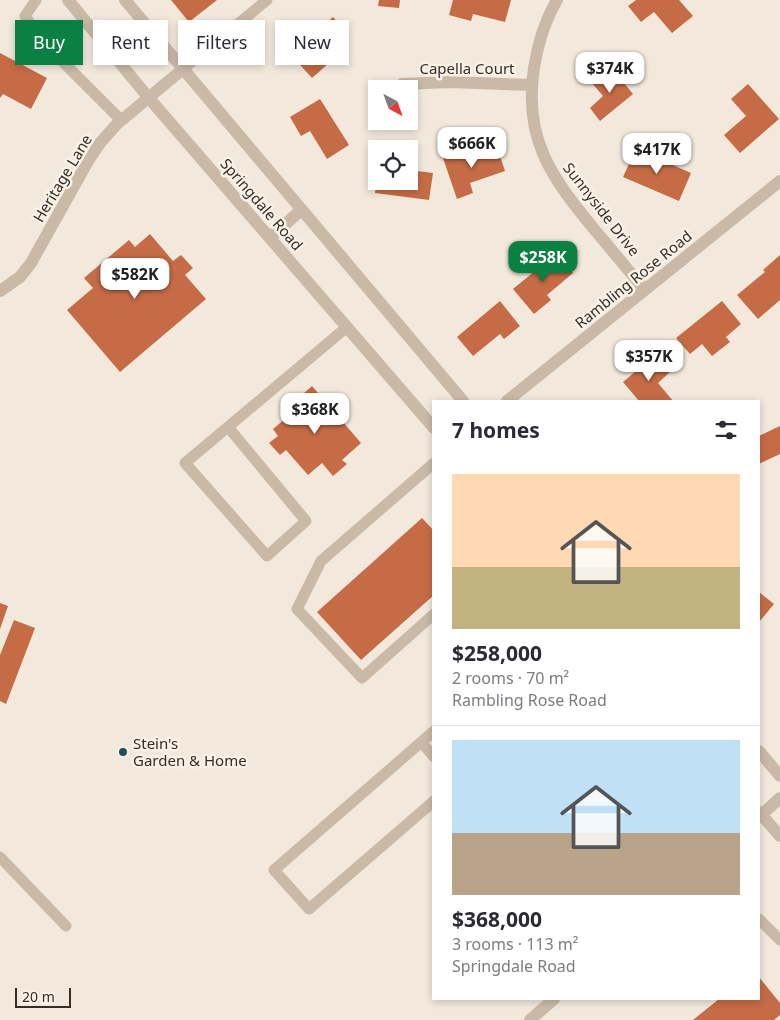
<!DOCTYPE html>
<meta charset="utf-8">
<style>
:root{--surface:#fff;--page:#f2f2f3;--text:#2b2b33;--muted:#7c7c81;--line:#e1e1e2;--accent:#0b8043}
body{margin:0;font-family:"Noto Sans",sans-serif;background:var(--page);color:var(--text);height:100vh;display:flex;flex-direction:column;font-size:19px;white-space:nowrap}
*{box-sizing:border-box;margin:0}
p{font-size:16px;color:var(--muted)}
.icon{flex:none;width:28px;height:28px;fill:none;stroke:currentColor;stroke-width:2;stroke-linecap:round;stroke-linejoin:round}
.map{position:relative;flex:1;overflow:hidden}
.details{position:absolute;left:432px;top:400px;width:328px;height:600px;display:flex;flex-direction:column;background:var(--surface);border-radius:0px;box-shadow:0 2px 8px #0003}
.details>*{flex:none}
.top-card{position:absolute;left:15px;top:20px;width:342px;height:45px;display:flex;gap:10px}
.needle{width:32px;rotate:139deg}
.controls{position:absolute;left:368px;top:80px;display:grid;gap:10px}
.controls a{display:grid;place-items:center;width:50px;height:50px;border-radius:0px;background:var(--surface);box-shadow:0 2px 8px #0003;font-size:25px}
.scale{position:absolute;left:15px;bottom:12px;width:56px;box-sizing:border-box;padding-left:5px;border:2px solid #362d27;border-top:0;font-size:14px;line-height:18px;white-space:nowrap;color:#362d27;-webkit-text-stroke:4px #f9f2e7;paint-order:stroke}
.price{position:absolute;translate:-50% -42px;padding:0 11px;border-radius:10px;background:#fff;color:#222;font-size:16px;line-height:32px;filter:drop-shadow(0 1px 2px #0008)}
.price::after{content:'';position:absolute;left:50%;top:30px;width:15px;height:11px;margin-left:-8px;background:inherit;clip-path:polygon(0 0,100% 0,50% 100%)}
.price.active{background:var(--accent);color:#fff}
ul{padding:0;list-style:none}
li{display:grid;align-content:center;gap:10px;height:265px;padding:0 20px}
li+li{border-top:1px solid var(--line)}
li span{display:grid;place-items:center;height:155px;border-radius:0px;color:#555}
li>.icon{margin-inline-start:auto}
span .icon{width:90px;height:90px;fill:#fffc;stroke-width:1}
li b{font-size:21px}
h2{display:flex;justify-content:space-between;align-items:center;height:60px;padding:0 20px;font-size:21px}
.tag{padding:0 18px;border-radius:0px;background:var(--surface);box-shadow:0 2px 8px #0003;font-size:18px;line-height:45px}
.tag.active{background:var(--accent);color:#fff}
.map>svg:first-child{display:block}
</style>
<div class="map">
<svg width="780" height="1020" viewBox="0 0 780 1020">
<rect width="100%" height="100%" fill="#f2e8db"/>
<path fill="#c56b45" d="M 171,0 L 217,0 L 189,22 Z
M 379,0 L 400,0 L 399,8 L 378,6 Z
M 453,0 L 511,0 L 505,22 L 473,14 L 471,21 L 449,15 Z
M 636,0 L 679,0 L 693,16 L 672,33 L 654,12 L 641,22 L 628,6 Z
M 333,17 L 349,35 L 323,58 L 328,64 L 312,78 L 291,55 Z
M 0,53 L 47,78 L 31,109 L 3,94 L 0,98 Z
M 611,67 L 633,94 L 600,121 L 590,108 L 603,96 L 592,83 Z
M 748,84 L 779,119 L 740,153 L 724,135 L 746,116 L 731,99 Z
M 320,99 L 349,145 L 327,159 L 310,131 L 301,136 L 290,117 Z
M 497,147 L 505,171 L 470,183 L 473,193 L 457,199 L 443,158 L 463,151 L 465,158 Z
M 636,149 L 691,173 L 679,201 L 623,177 Z
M 409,170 L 433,173 L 429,200 L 375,193 L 376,181 L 409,181 Z
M 150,234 L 173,261 L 181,255 L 193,268 L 185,275 L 206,299 L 120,372 L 67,310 L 93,288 L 84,278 L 129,240 L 135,247 Z
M 557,253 L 573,273 L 547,295 L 551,300 L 534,314 L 513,289 Z
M 780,255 L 780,300 L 758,319 L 737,295 L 765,272 L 763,270 Z
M 500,301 L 520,326 L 504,339 L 500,334 L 473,356 L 457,337 Z
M 722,301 L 741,324 L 726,337 L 730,342 L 712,356 L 702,344 L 690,354 L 676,338 Z
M 655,355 L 670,372 L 658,383 L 673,401 L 639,401 L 623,382 Z
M 312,386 L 361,443 L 342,460 L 347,464 L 333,476 L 322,463 L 308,475 L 286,450 L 280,455 L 269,443 L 278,436 L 273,429 L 298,408 L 293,403 Z
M 780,426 L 780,454 L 759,464 L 759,436 Z
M 422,518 L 434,531 L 434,595 L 361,660 L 317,612 Z
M 759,592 L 774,604 L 759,622 Z
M 0,603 L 8,606 L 0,629 Z
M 14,620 L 35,628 L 6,704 L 0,701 L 0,655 Z
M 759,977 L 780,1003 L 780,1015 L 774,1020 L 693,1020 L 719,999 L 759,999 Z"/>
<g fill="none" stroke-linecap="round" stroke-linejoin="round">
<path stroke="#cab9a7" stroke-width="11" d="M 36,0 L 25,16 L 43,42 L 121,120
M 183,69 L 267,0
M 228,427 L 306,521 L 267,556 L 185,463 L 347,327
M 434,463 L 321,561 L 297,609 L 362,678 L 434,614
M 434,731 L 274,870 L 309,909 L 434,801
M 421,742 L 434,757
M 0,857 L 66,926
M 759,919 L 780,940"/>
<path stroke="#cab9a7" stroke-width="12" d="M 557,0 C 544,22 538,43 534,68 C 523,138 551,177 594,229 C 611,249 628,270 645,290
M 402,84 L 451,82 L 531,85
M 270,238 L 301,210
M 0,291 L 20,277 L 31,263 L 88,161 L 100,143 L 117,124 L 183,69
M 507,401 L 780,181
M 759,817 L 780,798
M 530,1020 L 554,999"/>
<path stroke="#cab9a7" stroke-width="12" d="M 68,0 L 148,97 L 434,428
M 125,0 L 463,401
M 759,751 L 780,776
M 759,812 L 780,836"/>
</g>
<circle fill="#1d5057" stroke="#f9f2e7" stroke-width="2" cx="123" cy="752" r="5"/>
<g text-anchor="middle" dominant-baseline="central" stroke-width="5" stroke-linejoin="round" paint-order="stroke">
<g font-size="15" fill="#362d27" stroke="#f9f2e7">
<text x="467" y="68">Capella Court</text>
<text transform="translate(62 178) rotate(-59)">Heritage Lane</text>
<text transform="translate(262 204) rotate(49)">Springdale Road</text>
<text transform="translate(602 209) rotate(52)">Sunnyside Drive</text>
<text transform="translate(633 279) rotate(-39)">Rambling Rose Road</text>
</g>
<g font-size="15" fill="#362d27" stroke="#f9f2e7" text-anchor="start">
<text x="133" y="743">Stein's<tspan x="133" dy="17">Garden &amp; Home</tspan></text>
</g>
</g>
</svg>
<div class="controls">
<a><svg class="needle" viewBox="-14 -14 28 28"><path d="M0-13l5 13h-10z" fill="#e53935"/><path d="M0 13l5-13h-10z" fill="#7c7c81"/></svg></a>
<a><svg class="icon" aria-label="locate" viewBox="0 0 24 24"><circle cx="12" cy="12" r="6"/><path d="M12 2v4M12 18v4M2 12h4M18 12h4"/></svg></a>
</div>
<div class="scale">20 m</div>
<b class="price" style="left:610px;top:94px">$374K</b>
<b class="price" style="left:472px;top:169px">$666K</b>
<b class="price" style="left:657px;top:175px">$417K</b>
<b class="price active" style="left:543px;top:283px">$258K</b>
<b class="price" style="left:135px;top:300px">$582K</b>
<b class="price" style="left:649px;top:382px">$357K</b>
<b class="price" style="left:315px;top:435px">$368K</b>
<div class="top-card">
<a class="tag active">Buy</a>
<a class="tag">Rent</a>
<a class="tag">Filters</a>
<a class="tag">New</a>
</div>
<section class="details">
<h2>7 homes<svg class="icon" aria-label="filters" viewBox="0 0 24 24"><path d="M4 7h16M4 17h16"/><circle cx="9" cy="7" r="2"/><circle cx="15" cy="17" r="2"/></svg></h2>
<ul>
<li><span style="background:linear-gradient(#ffd9b3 60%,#c2b280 0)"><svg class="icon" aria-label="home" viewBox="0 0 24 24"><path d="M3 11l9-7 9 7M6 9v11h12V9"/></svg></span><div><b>$258,000</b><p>2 rooms · 70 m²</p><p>Rambling Rose Road</p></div></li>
<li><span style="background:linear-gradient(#bfe0f5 60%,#b9a48a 0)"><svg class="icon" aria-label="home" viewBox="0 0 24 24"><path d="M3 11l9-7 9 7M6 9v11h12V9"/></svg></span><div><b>$368,000</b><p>3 rooms · 113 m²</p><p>Springdale Road</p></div></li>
</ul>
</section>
</div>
